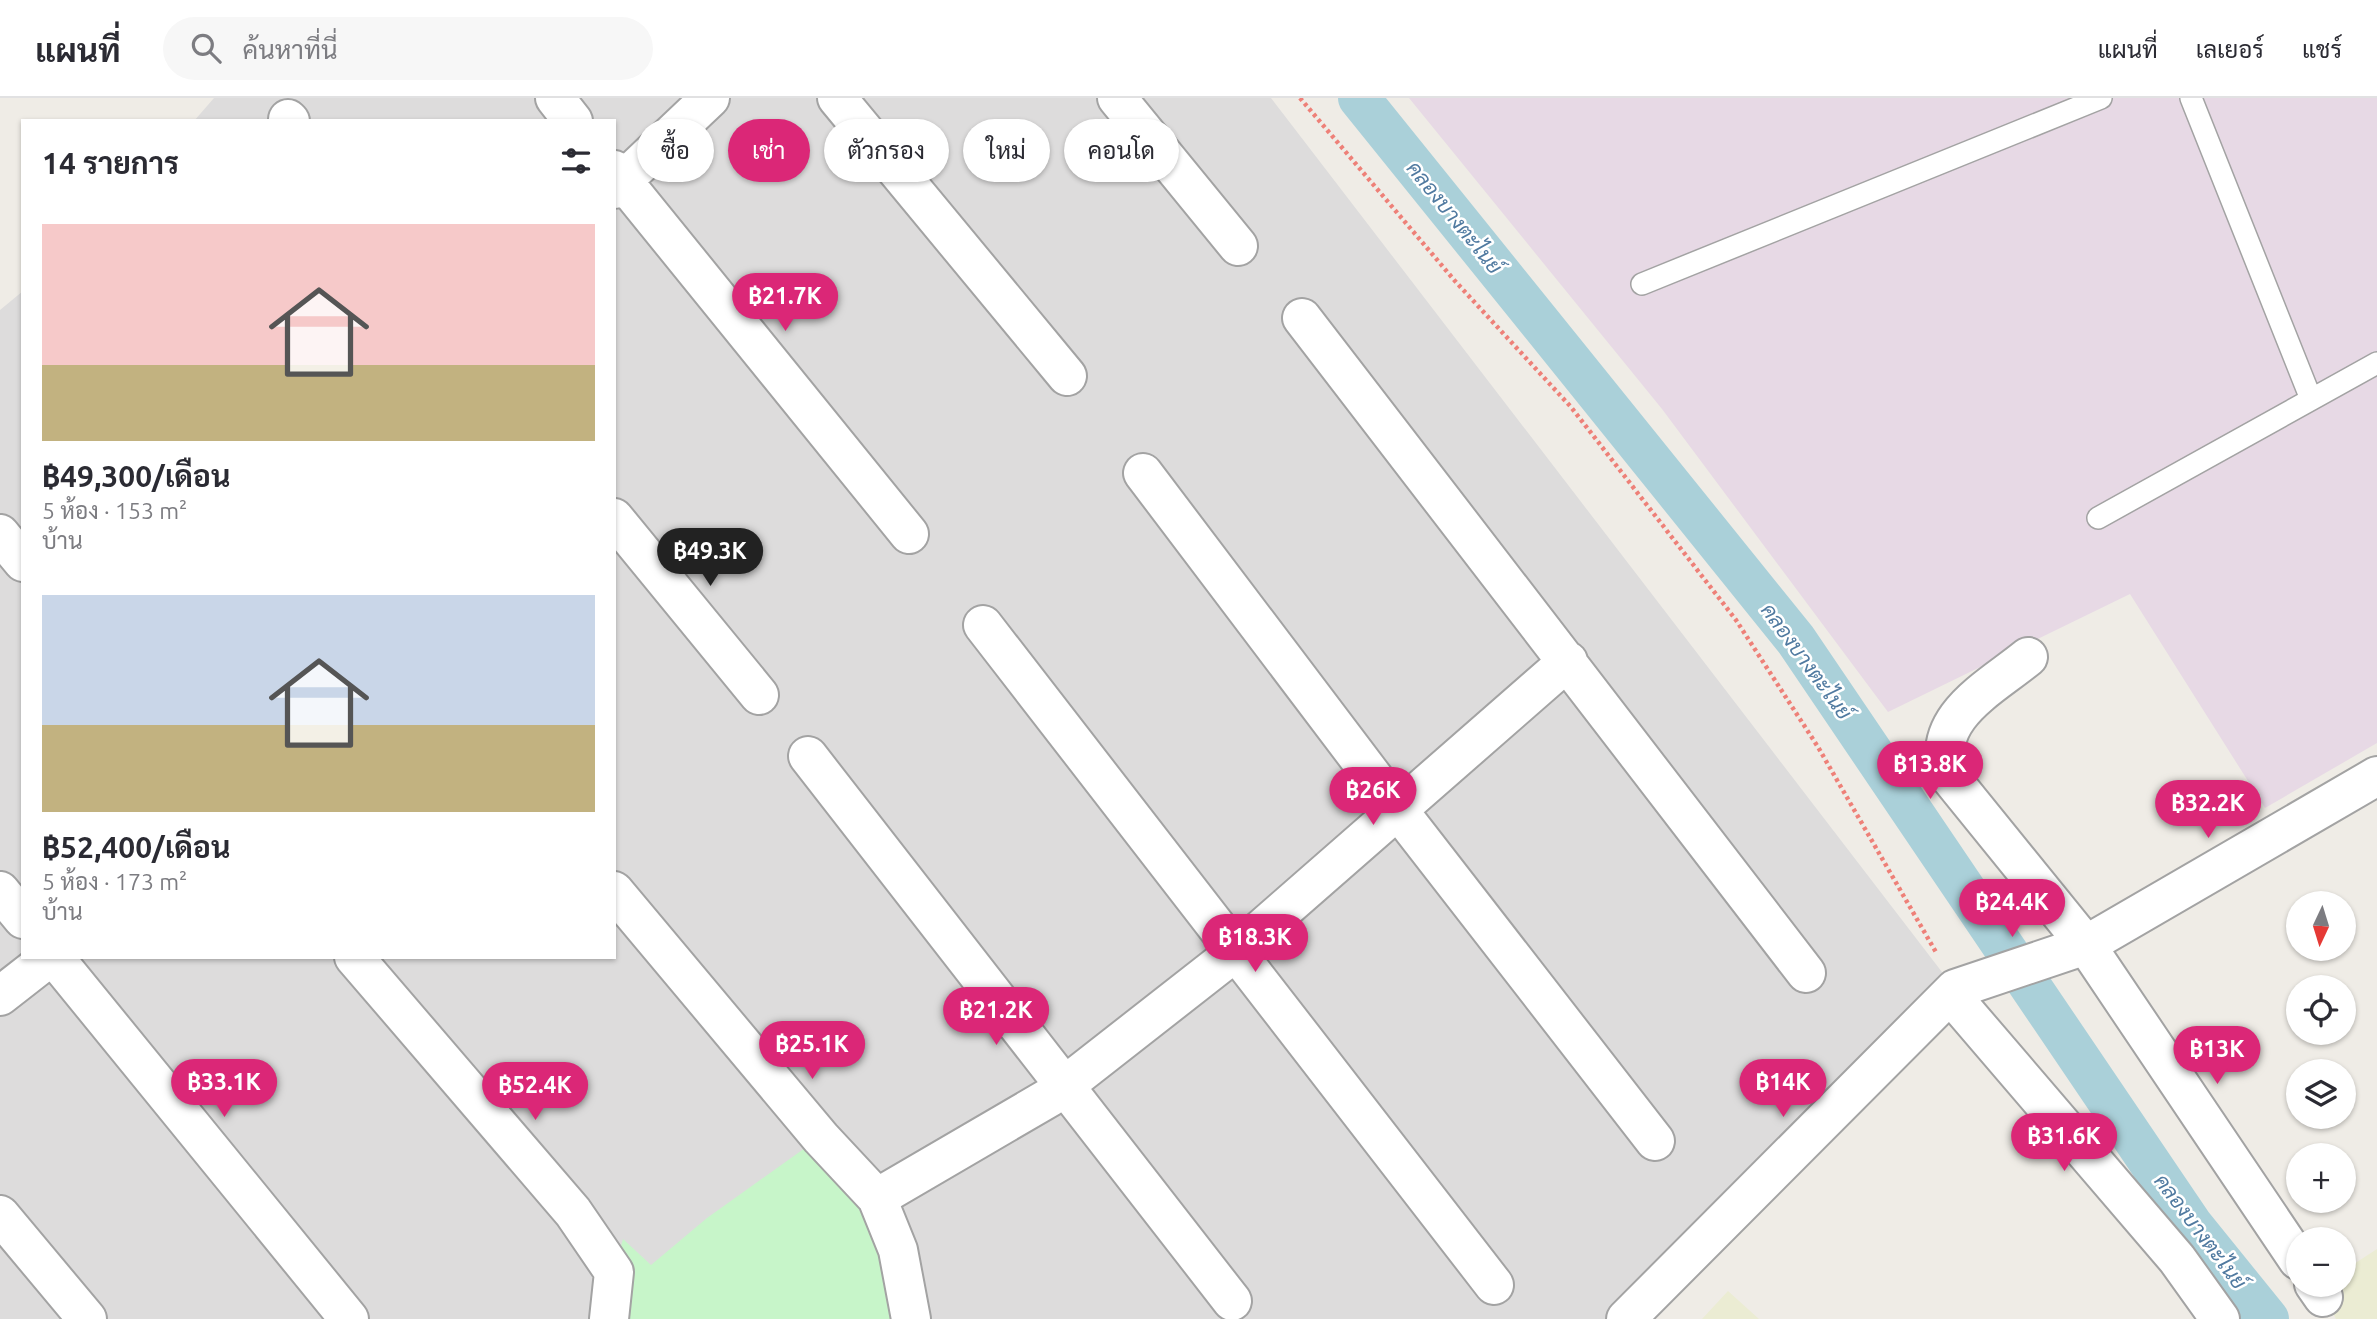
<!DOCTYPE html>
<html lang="th">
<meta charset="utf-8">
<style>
:root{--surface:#fff;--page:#f7f7f7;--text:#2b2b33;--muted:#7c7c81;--line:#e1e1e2;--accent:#db2777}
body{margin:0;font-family:Ubuntu,Sarabun,sans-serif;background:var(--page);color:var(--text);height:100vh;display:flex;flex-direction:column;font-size:26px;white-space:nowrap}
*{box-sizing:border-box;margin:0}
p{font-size:23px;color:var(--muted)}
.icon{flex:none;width:38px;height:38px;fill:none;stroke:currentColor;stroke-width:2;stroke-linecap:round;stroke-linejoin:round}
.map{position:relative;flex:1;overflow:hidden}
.drawer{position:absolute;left:21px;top:21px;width:595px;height:840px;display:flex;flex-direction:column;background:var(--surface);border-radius:0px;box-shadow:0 2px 5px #0004}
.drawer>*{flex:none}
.top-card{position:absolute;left:637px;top:21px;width:665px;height:63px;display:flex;gap:14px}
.needle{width:46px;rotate:184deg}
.buttons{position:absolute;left:2286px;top:793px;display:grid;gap:14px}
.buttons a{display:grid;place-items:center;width:70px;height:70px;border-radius:50%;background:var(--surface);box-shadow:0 2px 5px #0004;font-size:35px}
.price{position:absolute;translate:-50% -60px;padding:0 16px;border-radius:24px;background:var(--accent);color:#fff;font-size:23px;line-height:46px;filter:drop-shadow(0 2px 4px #0008)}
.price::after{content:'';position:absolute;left:50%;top:42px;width:21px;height:16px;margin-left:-10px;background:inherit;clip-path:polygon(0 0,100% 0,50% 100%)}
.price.on{background:#222;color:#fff}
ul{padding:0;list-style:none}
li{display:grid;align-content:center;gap:14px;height:371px;padding:0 21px}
li span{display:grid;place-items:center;height:217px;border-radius:0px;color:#555}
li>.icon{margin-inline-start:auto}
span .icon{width:126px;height:126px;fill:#fffc;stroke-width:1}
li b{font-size:30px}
h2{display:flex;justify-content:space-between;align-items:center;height:84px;padding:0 21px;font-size:30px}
.chip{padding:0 24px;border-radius:32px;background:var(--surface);box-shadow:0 2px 5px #0004;font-size:24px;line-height:63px}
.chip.on{background:var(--accent);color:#fff}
header{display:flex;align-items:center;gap:42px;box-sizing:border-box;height:98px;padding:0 35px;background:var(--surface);border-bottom:2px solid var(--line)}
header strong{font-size:33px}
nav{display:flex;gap:38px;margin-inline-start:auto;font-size:24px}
.search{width:490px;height:63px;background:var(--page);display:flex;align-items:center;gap:18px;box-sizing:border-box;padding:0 24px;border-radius:38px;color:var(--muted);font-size:26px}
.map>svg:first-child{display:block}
</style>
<header>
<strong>แผนที่</strong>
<div class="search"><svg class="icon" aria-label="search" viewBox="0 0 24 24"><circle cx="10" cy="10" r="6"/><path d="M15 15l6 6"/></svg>ค้นหาที่นี่</div>
<nav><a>แผนที่</a><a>เลเยอร์</a><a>แชร์</a></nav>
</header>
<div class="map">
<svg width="2377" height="1221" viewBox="0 0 2377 1221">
<rect width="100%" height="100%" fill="#efece6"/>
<path fill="#dddcdc" d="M 214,0 L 1271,0 L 1955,891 L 1626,1221 L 0,1221 L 0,212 L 23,193 L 23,859 L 614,859 L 614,23 L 194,23 Z"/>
<path fill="#e7d9e5" d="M 1409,0 L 2377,0 L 2377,645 L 2265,710 L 2130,496 L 1888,614 L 1662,311 Z"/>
<path fill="#ebecd3" d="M 2377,1151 L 2377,1221 L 2336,1221 L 2319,1189 L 2343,1186 L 2343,1173 Z
M 1728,1193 L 1759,1221 L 1702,1221 Z"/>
<path fill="#c7f5c9" d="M 819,1040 L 867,1094 L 903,1221 L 601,1221 L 623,1141 L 651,1167 L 707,1120 Z"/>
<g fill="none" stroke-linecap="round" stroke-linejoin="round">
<path stroke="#aad0d9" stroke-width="42" d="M 1359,0 L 1796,542 L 2192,1127 L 2268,1221"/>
<defs>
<path id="service" d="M 2191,0 L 2311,301
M 1642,186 L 2101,0
M 2098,420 L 2377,265"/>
<path id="minor" d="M 555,0 L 573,23
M 837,0 L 1067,278
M 1117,0 L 1238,148
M 288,21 L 290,23
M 614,72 L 909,436
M 614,91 L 710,0
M 1302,220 L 1806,875
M 1143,375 L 1398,712 L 1655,1043
M 614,420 L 759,597
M 0,436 L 23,464
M 983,527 L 1494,1187
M 2028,559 C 1989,591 1929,620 1949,678 L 2086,847 L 2298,1162
M 808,658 L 1232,1203
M 0,793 L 23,821
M 614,793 L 821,1040 L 877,1100 L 898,1152 L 911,1221
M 54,859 L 349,1221
M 354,859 L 573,1114 L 614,1174 L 609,1221
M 1950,896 L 2177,1161 L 2220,1221
M 0,898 L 50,859
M 877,1100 L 1050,999 L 1234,855 L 1568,563
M 0,1117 L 87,1221
M 2314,1186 L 2323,1199
M 1626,1221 L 1955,891 L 2086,847 L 2377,678"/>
</defs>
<use href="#service" stroke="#a3a3a3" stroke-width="24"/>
<use href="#minor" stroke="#a3a3a3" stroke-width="42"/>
<path stroke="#ee8078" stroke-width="4.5" stroke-dasharray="3.5 3.5" stroke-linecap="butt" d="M 1300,0 L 1455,183 L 1571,309 L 1736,522 L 1818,649 L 1937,856"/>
<use href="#service" stroke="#fff" stroke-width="21"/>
<use href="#minor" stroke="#fff" stroke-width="38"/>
</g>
<g text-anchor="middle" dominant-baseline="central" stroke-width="5" stroke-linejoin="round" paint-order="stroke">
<g font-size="21" font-style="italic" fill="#507aa0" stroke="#fff">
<text transform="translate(1455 119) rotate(51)">คลองบางตะไนย์</text>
<text transform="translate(1807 563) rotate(54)">คลองบางตะไนย์</text>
<text transform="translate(2201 1133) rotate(53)">คลองบางตะไนย์</text>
</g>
</g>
</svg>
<div class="buttons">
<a><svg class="needle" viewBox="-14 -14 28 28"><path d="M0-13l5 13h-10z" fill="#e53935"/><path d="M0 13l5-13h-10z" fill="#7c7c81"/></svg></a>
<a><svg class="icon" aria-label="locate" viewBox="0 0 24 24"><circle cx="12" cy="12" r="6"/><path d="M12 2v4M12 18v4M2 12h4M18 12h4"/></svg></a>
<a><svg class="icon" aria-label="layers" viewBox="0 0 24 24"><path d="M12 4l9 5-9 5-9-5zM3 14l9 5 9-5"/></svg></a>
<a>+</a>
<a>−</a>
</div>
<b class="price" style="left:785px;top:235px">฿21.7K</b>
<b class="price on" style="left:710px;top:490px">฿49.3K</b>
<b class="price" style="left:1930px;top:703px">฿13.8K</b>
<b class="price" style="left:1373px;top:729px">฿26K</b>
<b class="price" style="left:2208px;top:742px">฿32.2K</b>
<b class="price" style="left:2012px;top:841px">฿24.4K</b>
<b class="price" style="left:1255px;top:876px">฿18.3K</b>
<b class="price" style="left:996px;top:949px">฿21.2K</b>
<b class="price" style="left:812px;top:983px">฿25.1K</b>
<b class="price" style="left:2217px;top:988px">฿13K</b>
<b class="price" style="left:224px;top:1021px">฿33.1K</b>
<b class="price" style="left:1783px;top:1021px">฿14K</b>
<b class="price" style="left:535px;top:1024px">฿52.4K</b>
<b class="price" style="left:2064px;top:1075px">฿31.6K</b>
<div class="top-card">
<a class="chip">ซื้อ</a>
<a class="chip on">เช่า</a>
<a class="chip">ตัวกรอง</a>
<a class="chip">ใหม่</a>
<a class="chip">คอนโด</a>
</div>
<section class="drawer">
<h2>14 รายการ<svg class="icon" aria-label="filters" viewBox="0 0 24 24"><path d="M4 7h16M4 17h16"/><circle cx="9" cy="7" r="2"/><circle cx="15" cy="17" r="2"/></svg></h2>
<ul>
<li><span style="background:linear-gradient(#f6c9c9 65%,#c2b280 0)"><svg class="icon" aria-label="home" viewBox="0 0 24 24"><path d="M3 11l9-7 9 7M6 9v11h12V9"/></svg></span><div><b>฿49,300/เดือน</b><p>5 ห้อง · 153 m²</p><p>บ้าน</p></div></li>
<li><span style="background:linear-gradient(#c9d6e8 60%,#c2b280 0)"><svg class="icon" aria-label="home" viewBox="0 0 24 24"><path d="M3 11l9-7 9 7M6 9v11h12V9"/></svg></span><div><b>฿52,400/เดือน</b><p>5 ห้อง · 173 m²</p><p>บ้าน</p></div></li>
</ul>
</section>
</div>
